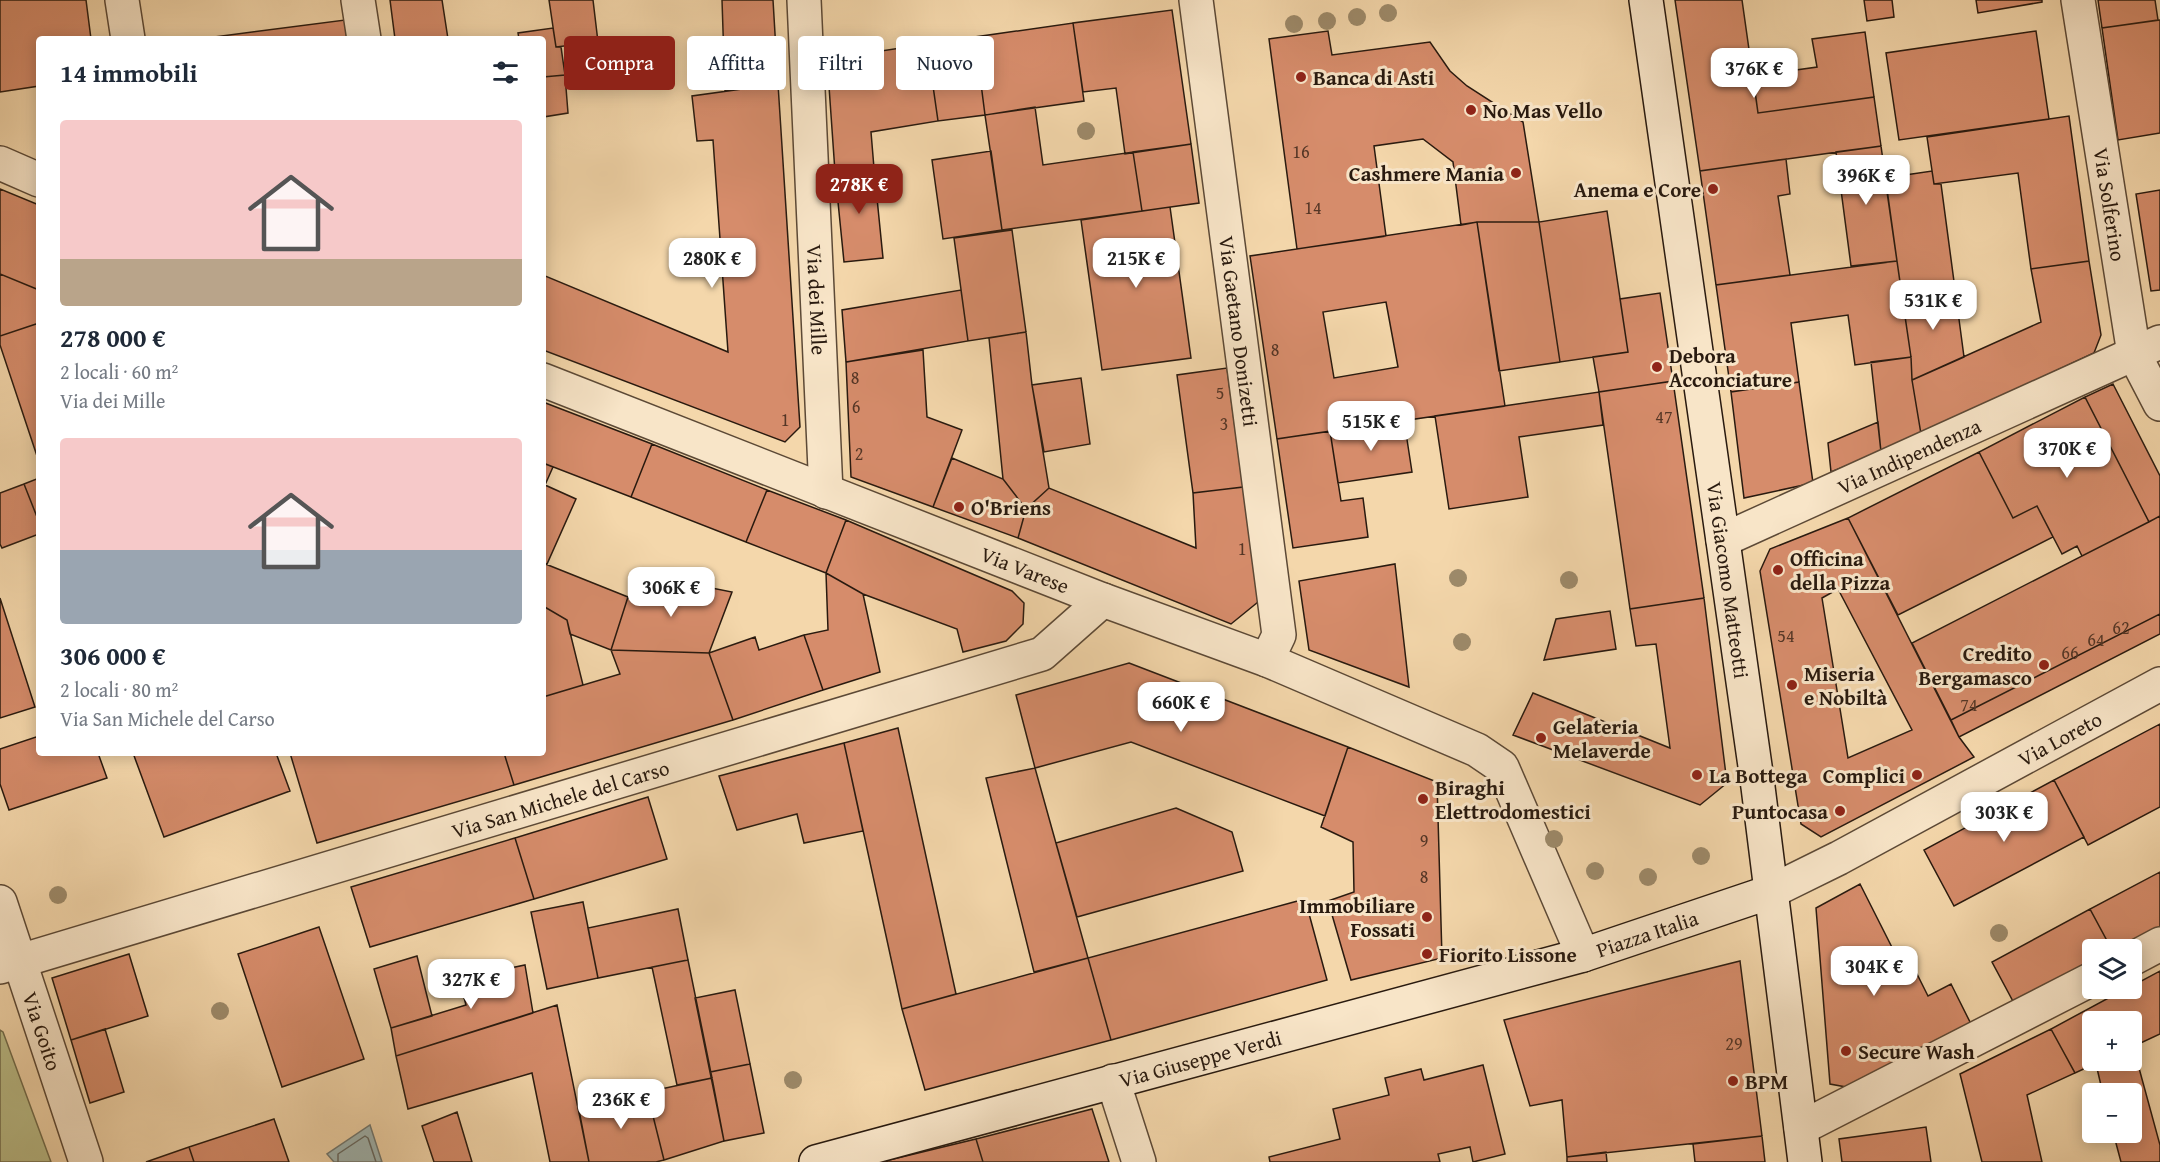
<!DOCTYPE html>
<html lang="it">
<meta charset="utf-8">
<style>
:root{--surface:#fff;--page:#f6f6f7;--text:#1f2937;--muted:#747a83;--accent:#8f2418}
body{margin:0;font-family:"Gentium Book Plus",serif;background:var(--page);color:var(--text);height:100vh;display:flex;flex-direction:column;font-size:22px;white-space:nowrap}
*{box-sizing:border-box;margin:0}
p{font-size:20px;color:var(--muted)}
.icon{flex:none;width:33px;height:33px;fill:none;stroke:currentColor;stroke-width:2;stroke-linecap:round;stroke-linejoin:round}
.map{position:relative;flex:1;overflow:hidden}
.details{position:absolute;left:36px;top:36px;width:510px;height:720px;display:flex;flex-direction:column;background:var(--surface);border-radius:6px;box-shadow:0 3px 15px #0003}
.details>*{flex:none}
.top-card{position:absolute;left:564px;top:36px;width:570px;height:54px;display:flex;gap:12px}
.buttons{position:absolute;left:2082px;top:939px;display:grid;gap:12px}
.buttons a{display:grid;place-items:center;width:60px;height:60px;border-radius:6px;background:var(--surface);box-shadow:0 3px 15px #0003;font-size:30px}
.price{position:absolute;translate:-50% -51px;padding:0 14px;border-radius:12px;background:#fff;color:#222;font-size:20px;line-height:39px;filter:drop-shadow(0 2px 3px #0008)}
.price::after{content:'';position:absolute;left:50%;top:36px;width:18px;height:14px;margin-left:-9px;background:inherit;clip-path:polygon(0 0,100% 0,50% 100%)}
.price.current{background:var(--accent);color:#fff}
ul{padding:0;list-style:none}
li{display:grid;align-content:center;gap:12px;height:318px;padding:0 24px}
li span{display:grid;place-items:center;height:186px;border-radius:6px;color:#555}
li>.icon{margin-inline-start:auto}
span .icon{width:108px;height:108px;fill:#fffc;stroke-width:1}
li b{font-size:26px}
h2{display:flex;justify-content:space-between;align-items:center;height:72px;padding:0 24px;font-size:26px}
.tag{padding:0 21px;border-radius:6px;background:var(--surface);box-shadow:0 3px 15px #0003;font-size:21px;line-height:54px}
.tag.current{background:var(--accent);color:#fff}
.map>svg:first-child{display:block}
</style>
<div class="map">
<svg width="2160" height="1162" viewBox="0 0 2160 1162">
<rect width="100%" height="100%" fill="#f4d7ab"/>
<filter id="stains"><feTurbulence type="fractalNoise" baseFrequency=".00333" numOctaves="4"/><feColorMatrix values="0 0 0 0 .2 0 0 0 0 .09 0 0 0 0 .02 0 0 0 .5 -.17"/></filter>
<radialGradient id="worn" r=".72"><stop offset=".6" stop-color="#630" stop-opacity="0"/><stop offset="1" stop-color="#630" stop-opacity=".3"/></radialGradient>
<path fill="#bbbe89" stroke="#726c4c" stroke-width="1.5" d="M 0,1030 L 3,1032 L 51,1162 L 0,1162 Z"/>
<path fill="#a0b7b4" stroke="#707872" stroke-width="1.5" d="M 370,1125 L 382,1162 L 334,1162 L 327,1154 Z"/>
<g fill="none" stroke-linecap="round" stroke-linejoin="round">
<path stroke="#646862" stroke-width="1.5" d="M 338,1162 L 338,1154 L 365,1136 L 368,1138 L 376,1162"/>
</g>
<path fill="#d68c6b" stroke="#291a0f" stroke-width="1.5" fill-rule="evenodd" d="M 0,0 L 86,0 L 91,39 L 39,39 L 39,86 L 0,92 Z
M 390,0 L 442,0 L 448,39 L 395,39 Z
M 549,0 L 593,0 L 598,42 L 556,47 Z
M 722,0 L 773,0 L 778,84 L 725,91 Z
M 1675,0 L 1742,0 L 1758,113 L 1874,97 L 1881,146 L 1700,171 Z
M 1864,0 L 1892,0 L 1894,17 L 1867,21 Z
M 1976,0 L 2042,0 L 2042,2 L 1978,13 Z
M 2098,0 L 2155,0 L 2158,20 L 2102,28 Z
M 1172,10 L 1191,144 L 1125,154 L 1116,88 L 1083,92 L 1073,23 Z
M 345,20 L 347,39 L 199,39 Z
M 2160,20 L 2160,133 L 2118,140 L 2102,28 Z
M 1073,23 L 1084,101 L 985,115 L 975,37 Z
M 553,28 L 556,47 L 561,47 L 565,75 L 543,77 L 543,39 L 519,39 L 518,33 Z
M 1328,31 L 1332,55 L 1430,42 L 1450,71 L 1467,86 L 1523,122 L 1539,222 L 1477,222 L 1461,225 L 1453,162 L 1423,139 L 1374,146 L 1386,236 L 1297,249 L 1269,39 Z
M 2036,31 L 2049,119 L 1899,140 L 1886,53 Z
M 1865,32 L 1874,97 L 1758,113 L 1753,76 L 1817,67 L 1812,39 Z
M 975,37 L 985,115 L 938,121 L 927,44 Z
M 927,44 L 938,121 L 871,132 L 874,168 L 835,172 L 828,72 L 848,56 Z
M 565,75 L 568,113 L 543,117 L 543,77 Z
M 778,84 L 800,427 L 785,442 L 543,350 L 543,275 L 728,352 L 713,140 L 697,141 L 692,96 Z
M 1035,107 L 1043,165 L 1133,152 L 1142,211 L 1002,230 L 985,115 Z
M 2069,116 L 2089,261 L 2031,269 L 2018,173 L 1934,184 L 1927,137 Z
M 1191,144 L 1199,203 L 1142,211 L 1133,152 Z
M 1881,146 L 1897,261 L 1851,266 L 1836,152 Z
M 991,151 L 1002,230 L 943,239 L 932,160 Z
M 1786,159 L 1790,194 L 1778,196 L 1790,275 L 1716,285 L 1700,171 Z
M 874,168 L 883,258 L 844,262 L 835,172 Z
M 1932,171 L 1934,184 L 1941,184 L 1955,289 L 1902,296 L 1885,178 Z
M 0,189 L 39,205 L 39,290 L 0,274 Z
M 2160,190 L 2160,290 L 2151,291 L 2136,194 Z
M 1170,207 L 1191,358 L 1102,370 L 1081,220 Z
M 1607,211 L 1628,352 L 1560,362 L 1539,222 Z
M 1477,222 L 1505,406 L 1277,439 L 1250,256 ZM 1386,302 L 1398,367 L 1334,378 L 1323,312 Z
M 1477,222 L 1539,222 L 1560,362 L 1499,371 Z
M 1012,230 L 1026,332 L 968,341 L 954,238 Z
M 1897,261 L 1911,357 L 1855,365 L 1848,315 L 1791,323 L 1799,382 L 1731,392 L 1716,285 Z
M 2089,261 L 2101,335 L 2094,353 L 1921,434 L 1912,380 L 2041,322 L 2031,269 Z
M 0,274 L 39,290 L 39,323 L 0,336 Z
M 1955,289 L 1964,357 L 1912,380 L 1911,357 L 1902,296 Z
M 961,290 L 968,341 L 846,362 L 842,310 Z
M 1660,293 L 1673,381 L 1599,392 L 1593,357 L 1628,352 L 1620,299 Z
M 39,323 L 39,462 L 0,345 L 0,336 Z
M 1026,332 L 1032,385 L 1049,488 L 1026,509 L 1003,479 L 989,338 Z
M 923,350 L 927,417 L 962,430 L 933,507 L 851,477 L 846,362 Z
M 1911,357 L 1912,380 L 1921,434 L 1881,452 L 1871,362 Z
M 1227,368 L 1243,487 L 1193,493 L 1177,375 Z
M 1081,378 L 1090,444 L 1044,452 L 1032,385 Z
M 1673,381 L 1704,598 L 1630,609 L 1599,392 Z
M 1799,382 L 1813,483 L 1744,498 L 1731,392 Z
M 2113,384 L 2160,476 L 2160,516 L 2149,522 L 2085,397 Z
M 1599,392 L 1603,425 L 1519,437 L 1528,497 L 1449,509 L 1435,416 Z
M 2085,397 L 2149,522 L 2082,556 L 2077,546 L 2062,554 L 2037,506 L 2013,518 L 1979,452 Z
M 543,402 L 652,444 L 631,497 L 543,463 Z
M 1404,420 L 1412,472 L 1338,483 L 1330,431 Z
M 1878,422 L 1881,452 L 1831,472 L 1828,443 Z
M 1330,431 L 1341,501 L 1363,498 L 1368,537 L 1293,548 L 1277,439 Z
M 652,444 L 767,490 L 746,542 L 631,497 Z
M 1979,452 L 2013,518 L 2037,506 L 2053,537 L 1898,615 L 1848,518 Z
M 952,458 L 1003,479 L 1026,509 L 1018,538 L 933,507 Z
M 543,463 L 553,467 L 545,485 L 576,499 L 547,564 L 543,563 Z
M 39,478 L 39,522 L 24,484 Z
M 24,484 L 39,522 L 39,534 L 2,548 L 0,544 L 0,493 Z
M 1243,487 L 1258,602 L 1231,624 L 1018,538 L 1026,509 L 1049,488 L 1196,548 L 1193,493 Z
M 767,490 L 846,520 L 826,573 L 746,542 Z
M 2160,516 L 2160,614 L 1951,720 L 1912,643 Z
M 1848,518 L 1959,737 L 1974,757 L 1821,837 L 1801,824 L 1760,571 L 1770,549 ZM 1838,589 L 1912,730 L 1848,758 L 1822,598 Z
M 846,520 L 1012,591 L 1024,603 L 1023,624 L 1006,641 L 963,652 L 957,629 L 863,594 L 826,573 Z
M 543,563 L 628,597 L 611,650 L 570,634 L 567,620 L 543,606 Z
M 1395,564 L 1409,687 L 1309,650 L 1299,581 Z
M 826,573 L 863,594 L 880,672 L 823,690 L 804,635 L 828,630 Z
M 646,575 L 732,592 L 709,653 L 611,650 L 628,597 L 636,602 Z
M 0,598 L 35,707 L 0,718 Z
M 1704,598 L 1727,783 L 1700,805 L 1513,735 L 1533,693 L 1670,748 L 1656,644 L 1636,646 L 1630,609 Z
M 543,606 L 567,620 L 583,685 L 543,697 Z
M 1610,611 L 1616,649 L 1544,660 L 1556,619 Z
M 2160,614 L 2160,634 L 1959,737 L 1951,720 Z
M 804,635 L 823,690 L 733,720 L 709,653 L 755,637 L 759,650 Z
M 611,650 L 709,653 L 733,720 L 514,785 L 504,753 L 543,753 L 543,697 L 620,674 Z
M 1129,663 L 1348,747 L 1325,816 L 1131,742 L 1035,768 L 1016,695 Z
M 2160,724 L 2160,807 L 2088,845 L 2054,780 Z
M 898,728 L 956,994 L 902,1009 L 844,743 Z
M 39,736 L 39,753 L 98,753 L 107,778 L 9,810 L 0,784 L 0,749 Z
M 844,743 L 863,831 L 804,843 L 797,814 L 737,830 L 719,776 Z
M 1348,747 L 1437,782 L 1442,958 L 1351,980 L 1328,901 L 1354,892 L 1353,842 L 1321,827 Z
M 133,753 L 276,753 L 290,791 L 164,837 Z
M 290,753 L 504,753 L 514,785 L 317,843 Z
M 1035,768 L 1088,958 L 1034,972 L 986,778 Z
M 2054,780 L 2084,837 L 1954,906 L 1924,850 Z
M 648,797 L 667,859 L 534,899 L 515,838 Z
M 1176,808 L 1232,832 L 1243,871 L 1077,917 L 1056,843 Z
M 515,838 L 534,899 L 370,947 L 351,887 Z
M 2160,872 L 2160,928 L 2119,950 L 2112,950 L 2090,909 Z
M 1860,884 L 1908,979 L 1917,974 L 1928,996 L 1951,984 L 1972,1026 L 1857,1089 L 1830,1084 L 1816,908 Z
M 1305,899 L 1327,980 L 1111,1040 L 1088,958 Z
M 583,902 L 598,978 L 547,989 L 531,912 Z
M 678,909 L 688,960 L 598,978 L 588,928 Z
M 2090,909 L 2112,950 L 2092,950 L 2092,964 L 2015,1005 L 1992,962 Z
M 319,927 L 364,1059 L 282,1087 L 238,954 Z
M 129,954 L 148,1016 L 71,1040 L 52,978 Z
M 417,956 L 432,1016 L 391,1028 L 374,969 Z
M 1088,958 L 1111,1040 L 925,1090 L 902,1009 Z
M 688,960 L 712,1078 L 677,1085 L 652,967 Z
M 1740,961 L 1762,1136 L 1567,1157 L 1562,1100 L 1530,1106 L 1504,1020 Z
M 525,965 L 533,1013 L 396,1056 L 391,1028 L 466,1005 L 459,979 Z
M 2160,971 L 2160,1034 L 2132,1047 L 2132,1022 L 2092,1022 L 2092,1060 L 2103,1060 L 2075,1073 L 2051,1029 L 2127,988 L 2132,988 L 2132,986 Z
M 735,990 L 750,1064 L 710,1072 L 695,998 Z
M 557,1005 L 589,1162 L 550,1162 L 532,1073 L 408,1109 L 396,1056 Z
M 105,1029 L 124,1092 L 90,1103 L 71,1040 Z
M 2051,1029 L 2075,1073 L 2027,1095 L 2042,1162 L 1982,1162 L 1960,1074 Z
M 2133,1046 L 2160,1145 L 2160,1162 L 2121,1162 L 2113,1132 L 2132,1132 L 2132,1094 L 2103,1094 L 2096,1064 L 2103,1060 L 2132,1060 Z
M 750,1064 L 764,1133 L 724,1141 L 710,1072 Z
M 1483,1065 L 1505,1154 L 1473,1162 L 1470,1147 L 1438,1154 L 1440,1162 L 1270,1162 L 1269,1157 L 1340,1139 L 1333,1109 L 1389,1095 L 1385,1078 L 1421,1069 L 1424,1080 Z
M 712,1078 L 724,1141 L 664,1160 L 647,1092 Z
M 647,1092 L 664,1160 L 656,1162 L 589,1162 L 578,1105 Z
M 1092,1109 L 1109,1162 L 983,1162 L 976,1139 Z
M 457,1112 L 472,1162 L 434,1162 L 422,1126 Z
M 274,1119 L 289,1162 L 194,1162 L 189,1147 Z
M 1926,1127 L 1931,1162 L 1842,1162 L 1839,1139 Z
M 1762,1136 L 1765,1162 L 1695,1162 L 1693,1144 Z
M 976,1139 L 983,1162 L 881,1162 Z
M 189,1147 L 194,1162 L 146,1162 Z
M 1606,1152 L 1607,1162 L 1567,1162 L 1567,1157 Z"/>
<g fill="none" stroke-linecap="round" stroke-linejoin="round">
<defs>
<g id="street">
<path d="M 122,0 L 128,39"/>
<path d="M 358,0 L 364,39"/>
<path id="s1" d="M 804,0 L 826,492"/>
<path id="s2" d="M 1196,0 L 1279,635 L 1267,660"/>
<path id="s3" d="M 2078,0 L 2134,354 L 2160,404"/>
<path d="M 0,163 L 39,180"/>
<path id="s4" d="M 543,380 L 1103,600 L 1267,660 L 1477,750 L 1502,767 L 1583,955"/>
<path id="s5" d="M 1723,540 L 2160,342"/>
<path id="s6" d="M 1770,892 L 1839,858 L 2160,684"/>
<path id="s7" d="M 0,902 L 86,1162"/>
<path d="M 2132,959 L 2160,944"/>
<path id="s8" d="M 0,967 L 1042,654 L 1103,600"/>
<path d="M 1113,1081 L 1139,1162"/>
<path d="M 1801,1128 L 2092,979"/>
</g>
<g id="secondary">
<path id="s9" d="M 1646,0 L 1758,787 L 1805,1162"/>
<path id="s10" d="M 816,1162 L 1583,955 L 1770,892"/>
</g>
</defs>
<use href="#street" stroke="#5c4936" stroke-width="36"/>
<use href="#secondary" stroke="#291a0f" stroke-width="36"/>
<use href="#street" stroke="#f8e5c8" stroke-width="33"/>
<use href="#secondary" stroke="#f8e5c8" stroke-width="33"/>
</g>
<g fill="#9d8a6a">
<circle cx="1388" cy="13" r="9"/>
<circle cx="1357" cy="17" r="9"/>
<circle cx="1327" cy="21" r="9"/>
<circle cx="1294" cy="24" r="9"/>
<circle cx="1086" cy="131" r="9"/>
<circle cx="1458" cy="578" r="9"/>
<circle cx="1569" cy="580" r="9"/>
<circle cx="1462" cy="642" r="9"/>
<circle cx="1554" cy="839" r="9"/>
<circle cx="1701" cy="856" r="9"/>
<circle cx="1595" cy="871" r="9"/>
<circle cx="1648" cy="877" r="9"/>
<circle cx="58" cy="895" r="9"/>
<circle cx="1999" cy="933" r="9"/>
<circle cx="220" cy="1011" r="9"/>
<circle cx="793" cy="1080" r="9"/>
</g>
<g fill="#8f2418" stroke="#f8e5c8" stroke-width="2">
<circle cx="1301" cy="77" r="6"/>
<circle cx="1471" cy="110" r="6"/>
<circle cx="1516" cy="173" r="6"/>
<circle cx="1713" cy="189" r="6"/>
<circle cx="1657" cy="367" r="6"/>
<circle cx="959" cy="507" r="6"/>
<circle cx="1778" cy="570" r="6"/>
<circle cx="2044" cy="665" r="6"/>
<circle cx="1792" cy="685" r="6"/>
<circle cx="1541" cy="738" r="6"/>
<circle cx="1697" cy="775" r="6"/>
<circle cx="1917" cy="775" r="6"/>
<circle cx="1423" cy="799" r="6"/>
<circle cx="1840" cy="811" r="6"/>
<circle cx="1427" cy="917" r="6"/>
<circle cx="1427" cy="954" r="6"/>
<circle cx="1846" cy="1051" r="6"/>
<circle cx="1733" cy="1081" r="6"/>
</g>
<g text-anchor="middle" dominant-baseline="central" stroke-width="6" stroke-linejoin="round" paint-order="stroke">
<g font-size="18" fill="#543626">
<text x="1301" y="151">16</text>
<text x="1313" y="207">14</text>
<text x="1275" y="349">8</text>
<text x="855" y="377">8</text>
<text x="1220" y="392">5</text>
<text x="856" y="406">6</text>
<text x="1664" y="416">47</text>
<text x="785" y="419">1</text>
<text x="1224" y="423">3</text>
<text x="859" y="453">2</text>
<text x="1242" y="548">1</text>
<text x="2121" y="627">62</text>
<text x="1786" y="635">54</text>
<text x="2096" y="639">64</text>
<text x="2070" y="652">66</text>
<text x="1969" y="704">74</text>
<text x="1424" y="840">9</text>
<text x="1424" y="876">8</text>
<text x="1734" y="1043">29</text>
</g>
<g font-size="21" font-weight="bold" fill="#291a0f" stroke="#f8e5c8" text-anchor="start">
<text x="1313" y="77">Banca di Asti</text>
<text x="1483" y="110">No Mas Vello</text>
<text x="1504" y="173" text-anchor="end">Cashmere Mania</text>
<text x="1701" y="189" text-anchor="end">Anema e Core</text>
<text x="1669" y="355">Debora<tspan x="1669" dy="24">Acconciature</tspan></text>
<text x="971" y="507">O'Briens</text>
<text x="1790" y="558">Officina<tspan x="1790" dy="24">della Pizza</tspan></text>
<text x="2032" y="653" text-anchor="end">Credito<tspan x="2032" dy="24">Bergamasco</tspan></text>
<text x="1804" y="673">Miseria<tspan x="1804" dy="24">e Nobiltà</tspan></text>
<text x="1553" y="726">Gelateria<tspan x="1553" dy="24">Melaverde</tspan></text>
<text x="1709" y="775">La Bottega</text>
<text x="1905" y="775" text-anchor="end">Complici</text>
<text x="1435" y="787">Biraghi<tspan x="1435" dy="24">Elettrodomestici</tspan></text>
<text x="1828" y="811" text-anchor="end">Puntocasa</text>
<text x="1415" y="905" text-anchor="end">Immobiliare<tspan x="1415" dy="24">Fossati</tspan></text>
<text x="1439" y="954">Fiorito Lissone</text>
<text x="1858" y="1051">Secure Wash</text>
<text x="1745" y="1081">BPM</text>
</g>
<g font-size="21" fill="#291a0f" stroke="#f8e5c8">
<text stroke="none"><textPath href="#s3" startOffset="207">Via Solferino</textPath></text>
<text stroke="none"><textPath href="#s1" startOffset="300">Via dei Mille</textPath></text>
<text stroke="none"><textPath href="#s2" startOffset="334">Via Gaetano Donizetti</textPath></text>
<text stroke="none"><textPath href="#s5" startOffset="204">Via Indipendenza</textPath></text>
<text stroke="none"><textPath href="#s4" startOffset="518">Via Varese</textPath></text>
<text stroke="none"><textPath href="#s9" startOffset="586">Via Giacomo Matteotti</textPath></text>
<text stroke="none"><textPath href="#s6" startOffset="328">Via Loreto</textPath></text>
<text stroke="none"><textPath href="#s8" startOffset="585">Via San Michele del Carso</textPath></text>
<text stroke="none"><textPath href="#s10" startOffset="862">Piazza Italia</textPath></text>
<text stroke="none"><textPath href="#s7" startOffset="136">Via Goito</textPath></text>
<text stroke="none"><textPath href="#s10" startOffset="398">Via Giuseppe Verdi</textPath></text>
</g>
</g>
<rect width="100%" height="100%" filter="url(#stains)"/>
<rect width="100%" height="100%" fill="url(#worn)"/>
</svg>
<div class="buttons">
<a><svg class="icon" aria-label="layers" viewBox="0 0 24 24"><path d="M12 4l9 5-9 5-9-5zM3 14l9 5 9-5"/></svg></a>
<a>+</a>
<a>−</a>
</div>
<b class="price" style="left:1754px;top:99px">376K €</b>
<b class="price" style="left:1866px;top:206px">396K €</b>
<b class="price current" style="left:859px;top:215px">278K €</b>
<b class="price" style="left:712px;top:289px">280K €</b>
<b class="price" style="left:1136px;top:289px">215K €</b>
<b class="price" style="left:1933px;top:331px">531K €</b>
<b class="price" style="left:1371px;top:452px">515K €</b>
<b class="price" style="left:2067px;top:479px">370K €</b>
<b class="price" style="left:671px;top:618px">306K €</b>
<b class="price" style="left:1181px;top:733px">660K €</b>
<b class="price" style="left:2004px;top:843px">303K €</b>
<b class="price" style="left:1874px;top:997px">304K €</b>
<b class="price" style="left:471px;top:1010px">327K €</b>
<b class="price" style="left:621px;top:1130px">236K €</b>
<div class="top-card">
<a class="tag current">Compra</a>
<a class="tag">Affitta</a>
<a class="tag">Filtri</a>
<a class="tag">Nuovo</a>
</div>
<section class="details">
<h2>14 immobili<svg class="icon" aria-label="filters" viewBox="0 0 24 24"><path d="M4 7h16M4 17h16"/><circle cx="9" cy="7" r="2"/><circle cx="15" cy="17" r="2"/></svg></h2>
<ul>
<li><span style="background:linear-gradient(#f6c9c9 75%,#b9a48a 0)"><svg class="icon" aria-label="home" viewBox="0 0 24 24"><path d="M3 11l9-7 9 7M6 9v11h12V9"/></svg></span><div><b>278 000 €</b><p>2 locali · 60 m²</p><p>Via dei Mille</p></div></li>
<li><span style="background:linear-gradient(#f6c9c9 60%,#9aa5b1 0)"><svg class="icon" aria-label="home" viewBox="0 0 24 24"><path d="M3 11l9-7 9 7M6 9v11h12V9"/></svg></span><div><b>306 000 €</b><p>2 locali · 80 m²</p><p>Via San Michele del Carso</p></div></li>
</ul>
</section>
</div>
